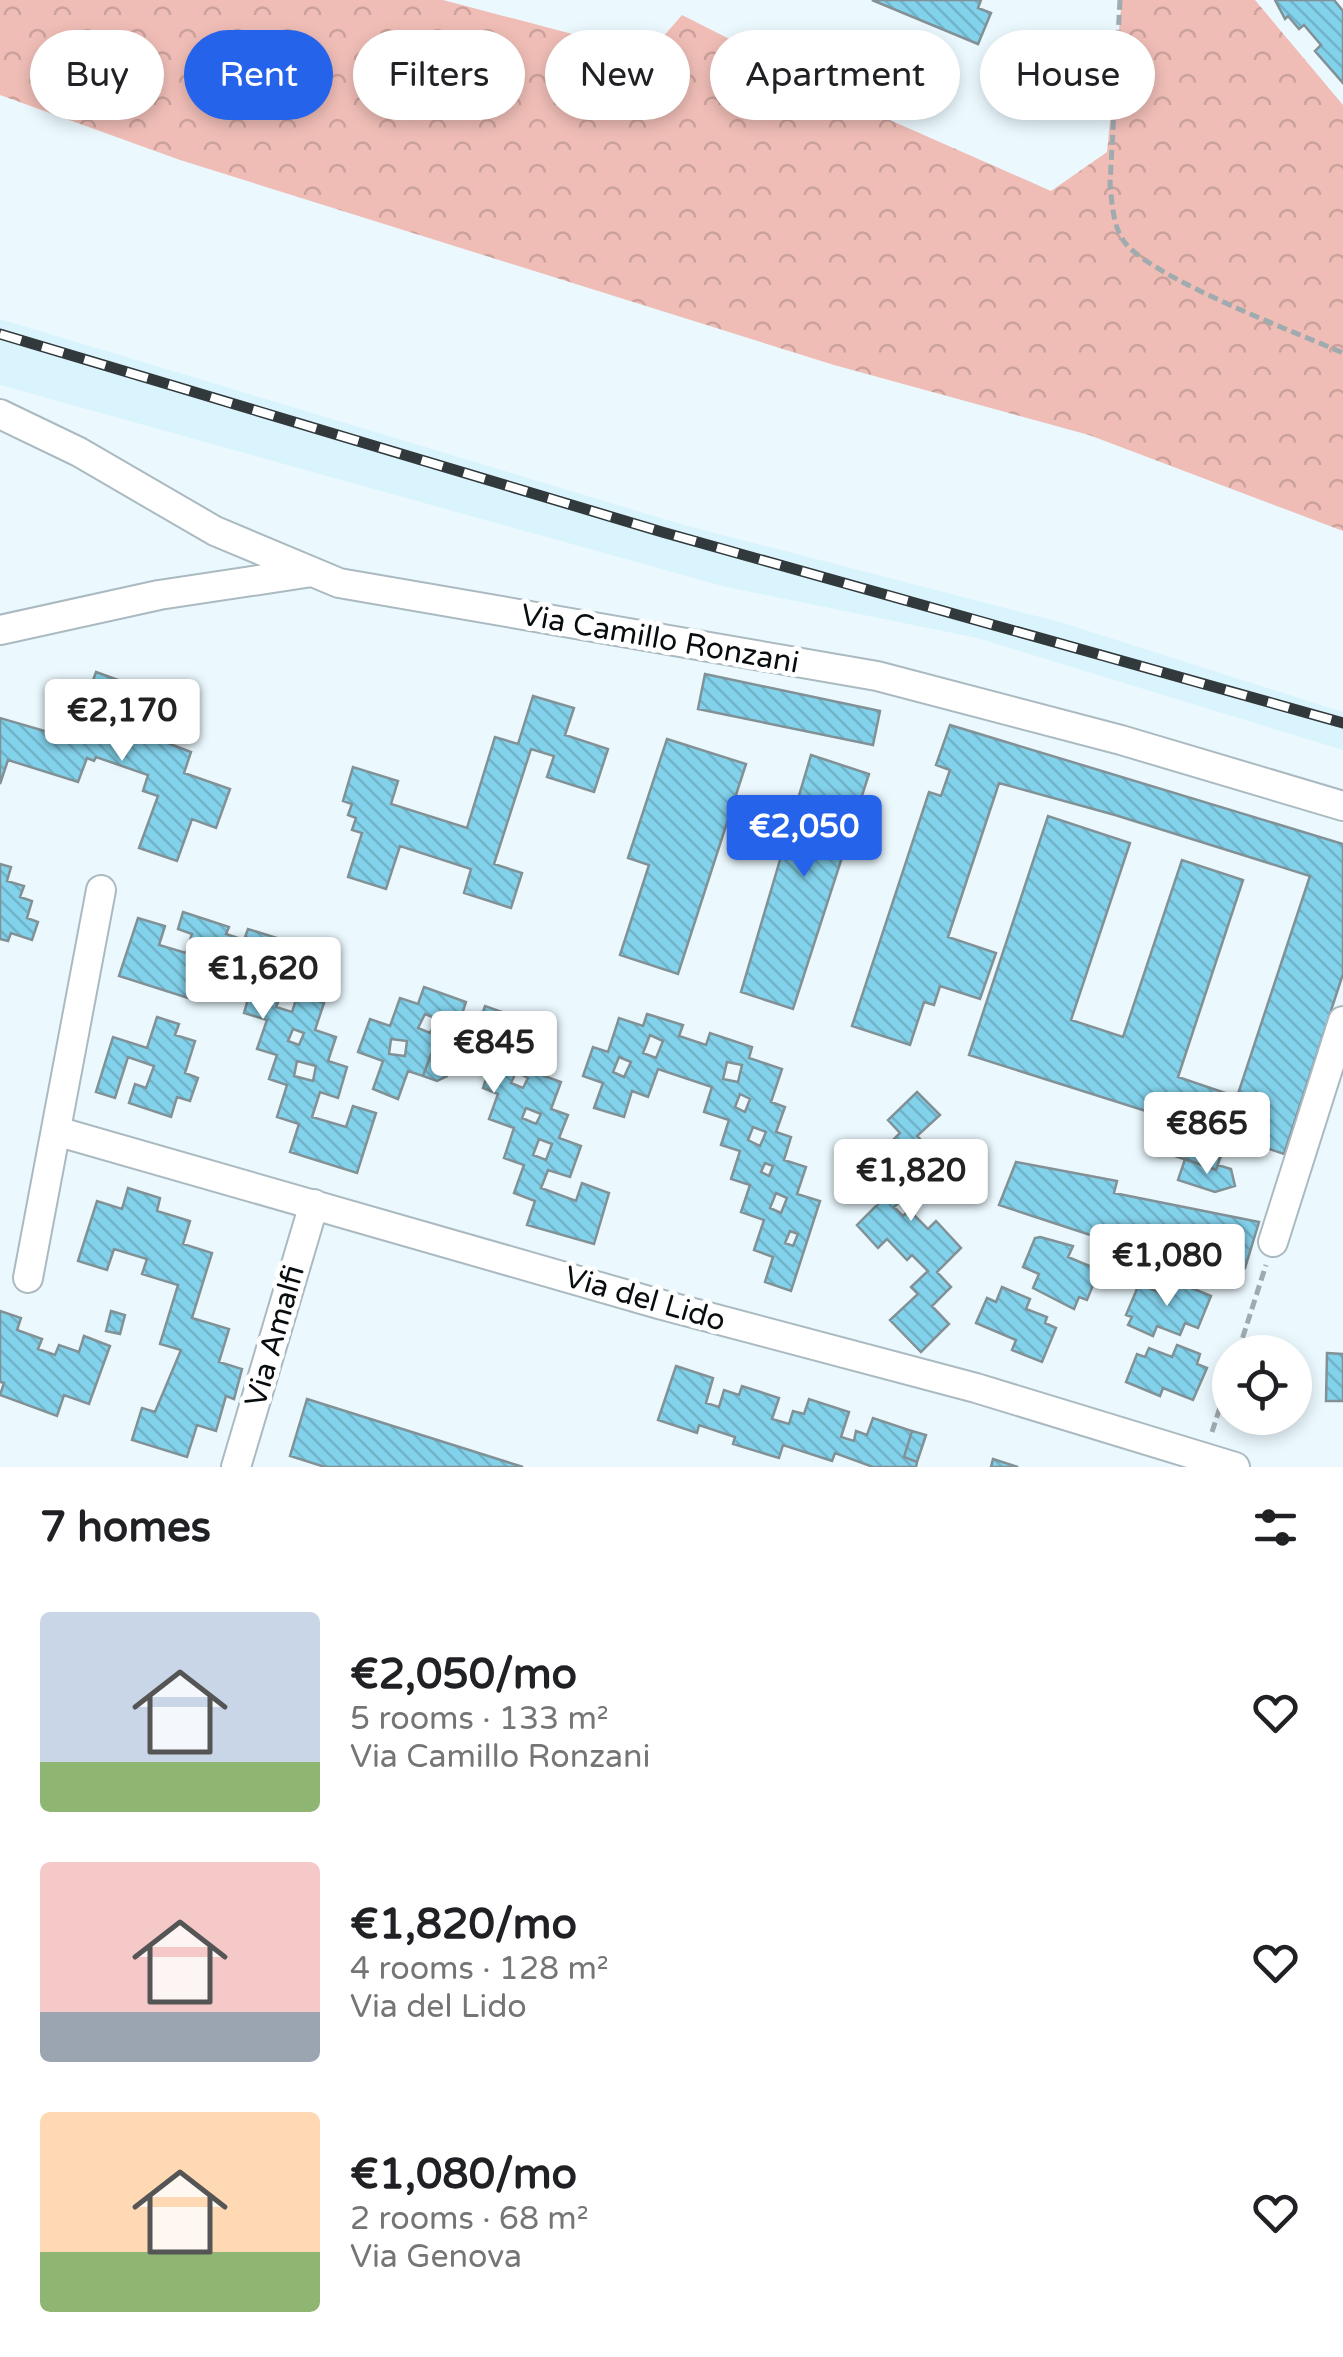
<!DOCTYPE html>
<meta charset="utf-8">
<style>
:root{--surface:#fff;--page:#f6f6f6;--text:#202124;--muted:#757577;--accent:#2563eb}
body{margin:0;font-family:"Varela Round",sans-serif;background:var(--page);color:var(--text);height:100vh;display:flex;flex-direction:column;font-size:38px;white-space:nowrap}
*{box-sizing:border-box;margin:0}
p{font-size:32px;color:var(--muted)}
.icon{flex:none;width:55px;height:55px;fill:none;stroke:currentColor;stroke-width:2;stroke-linecap:round;stroke-linejoin:round}
.map{position:relative;height:1467px;overflow:hidden}
.details{display:flex;flex-direction:column;background:var(--surface);flex:1}
.details>*{flex:none}
.guide{position:absolute;left:30px;top:30px;width:1285px;height:90px;display:flex;gap:20px}
.buttons{position:absolute;left:1212px;top:1335px;display:grid;gap:20px}
.buttons a{display:grid;place-items:center;width:100px;height:100px;border-radius:50%;background:var(--surface);box-shadow:0 5px 15px #0003;font-size:50px}
.price{position:absolute;translate:-50% -85px;padding:0 22px;border-radius:10px;background:#fff;color:#222;font-size:32px;line-height:65px;filter:drop-shadow(0 2px 5px #0008)}
.price::after{content:'';position:absolute;left:50%;top:60px;width:30px;height:22px;margin-left:-15px;background:inherit;clip-path:polygon(0 0,100% 0,50% 100%)}
.price.current{background:var(--accent);color:#fff}
ul{padding:0;list-style:none}
li{display:flex;align-items:center;gap:30px;height:250px;padding:0 40px}
li span{display:grid;place-items:center;flex:none;width:280px;height:200px;border-radius:10px;color:#555}
li>.icon{margin-inline-start:auto}
span .icon{width:120px;height:120px;fill:#fffc;stroke-width:1}
li b{font-size:42px}
h2{display:flex;justify-content:space-between;align-items:center;height:120px;padding:0 40px;font-size:42px}
.pill{padding:0 35px;border-radius:45px;background:var(--surface);box-shadow:0 5px 15px #0003;font-size:35px;line-height:90px}
.pill.current{background:var(--accent);color:#fff}
.map>svg:first-child{display:block}
</style>
<div class="map">
<svg width="1343" height="1467" viewBox="0 0 1343 1467">
<defs>
<pattern id="park-crowns" width="20" height="18" patternUnits="userSpaceOnUse" patternTransform="scale(2.5)"><rect width="20" height="18" fill="#efbdb6"/><path d="M2 6a3 3 0 1 1 6 0M12 15a3 3 0 1 1 6 0" fill="none" stroke="#cba19b"/></pattern>
<pattern id="building-back-hatch" width="6" height="6" patternUnits="userSpaceOnUse" patternTransform="scale(2.5)"><rect width="6" height="6" fill="#83d2ec"/><path d="M-1 5l2 2M0 0l6 6M5-1l2 2" fill="none" stroke="#70b3c9"/></pattern>
</defs>
<rect width="100%" height="100%" fill="#ebf9fe"/>
<path fill="#daf4fd" d="M 0,319 L 684,525 L 1060,622 L 1343,712 L 1343,750 L 977,638 L 726,587 L 0,385 Z"/>
<path fill="url(#park-crowns)" d="M 0,0 L 443,0 L 648,54 L 682,15 L 883,117 L 1051,191 L 1107,152 L 1122,0 L 1255,0 L 1343,105 L 1343,531 L 1089,435 L 834,365 L 180,160 L 0,95 Z"/>
<path fill="url(#building-back-hatch)" stroke="#819196" stroke-width="2.5" fill-rule="evenodd" d="M 872,0 L 981,0 L 978,8 L 991,13 L 978,44 Z
M 1275,0 L 1334,0 L 1343,11 L 1343,83 L 1315,51 L 1321,45 L 1304,25 L 1299,29 L 1288,16 L 1285,19 Z
M 96,672 L 132,685 L 118,724 L 191,752 L 184,773 L 230,789 L 216,828 L 192,819 L 177,861 L 139,848 L 158,796 L 143,791 L 148,775 L 96,757 L 94,761 L 87,758 L 78,782 L 8,760 L 0,784 L 0,718 L 72,739 Z
M 705,674 L 880,711 L 873,745 L 698,709 Z
M 533,696 L 574,708 L 565,735 L 608,749 L 594,792 L 547,777 L 554,756 L 531,749 L 494,864 L 522,873 L 511,908 L 464,893 L 471,869 L 400,846 L 386,889 L 348,877 L 362,833 L 352,830 L 356,818 L 348,815 L 352,804 L 343,801 L 353,767 L 398,781 L 391,804 L 467,828 L 495,737 L 518,744 Z
M 950,725 L 1343,844 L 1343,974 L 1284,1154 L 1228,1135 L 1216,1170 L 1154,1149 L 1165,1117 L 969,1055 L 1048,816 L 1130,843 L 1071,1020 L 1123,1037 L 1182,860 L 1243,880 L 1178,1077 L 1237,1097 L 1310,876 L 1115,815 L 999,783 L 948,937 L 996,953 L 980,999 L 940,986 L 934,1005 L 924,1002 L 910,1045 L 852,1026 L 929,792 L 941,796 L 950,770 L 936,765 Z
M 667,739 L 746,764 L 678,974 L 620,955 L 649,865 L 628,858 Z
M 811,755 L 869,774 L 793,1009 L 741,992 Z
M 0,864 L 11,867 L 7,881 L 24,886 L 20,897 L 32,901 L 27,918 L 38,922 L 32,940 L 11,933 L 8,941 L 0,939 Z
M 183,912 L 229,927 L 226,934 L 244,940 L 248,929 L 293,943 L 288,960 L 313,968 L 304,997 L 324,1003 L 315,1030 L 336,1037 L 328,1061 L 347,1067 L 338,1098 L 320,1092 L 312,1117 L 346,1127 L 353,1106 L 376,1113 L 357,1173 L 290,1152 L 299,1124 L 277,1117 L 287,1085 L 269,1079 L 277,1055 L 257,1049 L 267,1020 L 244,1013 L 251,989 L 196,972 L 188,998 L 119,976 L 138,918 L 165,926 L 159,945 L 186,953 L 192,934 L 178,929 ZM 269,963 L 282,968 L 277,980 L 264,974 ZM 281,995 L 296,1000 L 292,1012 L 276,1007 ZM 293,1029 L 304,1033 L 299,1045 L 288,1041 ZM 297,1061 L 316,1066 L 313,1081 L 294,1076 Z
M 424,987 L 466,1002 L 462,1014 L 480,1020 L 485,1006 L 525,1020 L 521,1033 L 547,1042 L 536,1073 L 561,1082 L 551,1109 L 568,1115 L 559,1138 L 581,1146 L 570,1177 L 548,1170 L 541,1188 L 576,1201 L 582,1183 L 609,1193 L 594,1244 L 527,1225 L 535,1201 L 514,1193 L 524,1165 L 504,1158 L 514,1128 L 489,1119 L 498,1094 L 483,1088 L 490,1067 L 433,1049 L 423,1076 L 408,1071 L 398,1099 L 373,1089 L 383,1061 L 358,1052 L 370,1019 L 390,1026 L 400,998 L 418,1004 ZM 425,1014 L 437,1019 L 430,1033 L 418,1028 ZM 391,1039 L 407,1041 L 405,1056 L 389,1054 ZM 504,1042 L 517,1047 L 512,1060 L 499,1055 ZM 516,1072 L 528,1078 L 523,1088 L 511,1083 ZM 526,1108 L 541,1114 L 536,1124 L 522,1118 ZM 539,1139 L 552,1144 L 546,1160 L 533,1155 Z
M 647,1014 L 683,1025 L 679,1036 L 706,1045 L 710,1033 L 752,1047 L 749,1058 L 782,1069 L 771,1102 L 785,1107 L 776,1132 L 791,1137 L 784,1160 L 806,1167 L 797,1194 L 820,1201 L 791,1291 L 765,1282 L 773,1257 L 754,1250 L 764,1220 L 741,1212 L 750,1185 L 731,1179 L 740,1151 L 721,1145 L 729,1120 L 704,1112 L 712,1087 L 658,1069 L 648,1097 L 632,1091 L 624,1117 L 594,1108 L 603,1083 L 583,1076 L 593,1047 L 608,1052 L 619,1018 L 643,1026 ZM 650,1035 L 663,1041 L 656,1058 L 643,1053 ZM 619,1057 L 631,1062 L 624,1077 L 613,1072 ZM 727,1062 L 742,1065 L 738,1082 L 723,1079 ZM 740,1094 L 750,1099 L 745,1112 L 735,1107 ZM 753,1127 L 766,1132 L 760,1146 L 748,1140 ZM 765,1163 L 773,1166 L 769,1176 L 761,1172 ZM 776,1193 L 787,1198 L 781,1213 L 770,1208 ZM 790,1231 L 798,1234 L 793,1246 L 785,1243 Z
M 157,1017 L 179,1024 L 175,1035 L 195,1041 L 185,1073 L 198,1078 L 190,1101 L 177,1097 L 171,1117 L 129,1103 L 135,1084 L 146,1088 L 154,1066 L 128,1057 L 115,1098 L 96,1092 L 113,1037 L 147,1048 Z
M 433,1049 L 448,1054 L 451,1065 L 447,1076 L 437,1081 L 423,1076 Z
M 917,1092 L 940,1115 L 917,1136 L 930,1149 L 905,1173 L 917,1185 L 894,1207 L 903,1216 L 909,1210 L 928,1229 L 936,1221 L 961,1248 L 937,1272 L 951,1287 L 932,1306 L 949,1324 L 921,1352 L 890,1320 L 918,1294 L 911,1287 L 928,1271 L 912,1255 L 907,1260 L 887,1239 L 878,1248 L 857,1225 L 878,1204 L 866,1192 L 890,1168 L 878,1155 L 900,1133 L 888,1120 Z
M 1185,1159 L 1216,1170 L 1218,1165 L 1231,1169 L 1235,1186 L 1215,1192 L 1178,1180 Z
M 1016,1162 L 1117,1181 L 1114,1193 L 1259,1222 L 1245,1268 L 1124,1246 L 999,1205 Z
M 128,1188 L 160,1198 L 157,1211 L 190,1221 L 183,1244 L 212,1253 L 192,1318 L 229,1329 L 219,1362 L 242,1369 L 234,1399 L 226,1396 L 216,1431 L 197,1425 L 187,1457 L 132,1440 L 142,1408 L 155,1412 L 181,1350 L 160,1344 L 178,1285 L 142,1274 L 147,1259 L 114,1249 L 107,1270 L 78,1261 L 97,1201 L 122,1209 Z
M 1040,1237 L 1073,1246 L 1068,1257 L 1099,1270 L 1087,1300 L 1079,1297 L 1074,1309 L 1033,1288 L 1039,1274 L 1023,1267 L 1035,1238 Z
M 1172,1280 L 1211,1296 L 1198,1328 L 1185,1323 L 1180,1335 L 1157,1326 L 1153,1336 L 1128,1325 L 1132,1317 L 1126,1315 L 1139,1284 L 1166,1295 Z
M 1002,1287 L 1030,1299 L 1026,1309 L 1047,1317 L 1045,1323 L 1056,1328 L 1042,1362 L 1012,1350 L 1016,1340 L 976,1323 L 987,1298 L 996,1302 Z
M 0,1311 L 21,1318 L 17,1330 L 42,1339 L 38,1349 L 55,1355 L 59,1345 L 79,1352 L 84,1336 L 110,1346 L 89,1404 L 64,1395 L 57,1416 L 0,1395 L 4,1383 L 0,1382 Z
M 111,1311 L 125,1315 L 120,1334 L 106,1331 Z
M 1177,1345 L 1200,1354 L 1197,1364 L 1207,1368 L 1193,1400 L 1163,1388 L 1160,1396 L 1126,1382 L 1137,1354 L 1145,1357 L 1149,1348 L 1172,1357 Z
M 1327,1353 L 1343,1354 L 1343,1401 L 1326,1401 Z
M 676,1366 L 713,1378 L 706,1403 L 719,1407 L 724,1390 L 739,1395 L 742,1386 L 779,1398 L 772,1419 L 789,1424 L 793,1411 L 804,1414 L 809,1399 L 849,1412 L 841,1437 L 854,1441 L 856,1431 L 867,1435 L 873,1418 L 912,1431 L 904,1457 L 917,1462 L 916,1467 L 873,1467 L 835,1453 L 832,1461 L 783,1445 L 779,1458 L 733,1444 L 735,1437 L 699,1425 L 697,1433 L 658,1420 Z
M 307,1399 L 523,1467 L 325,1467 L 290,1456 Z
M 912,1431 L 926,1435 L 917,1462 L 904,1457 Z
M 993,1459 L 1018,1467 L 991,1467 Z"/>
<g fill="none" stroke-linecap="round" stroke-linejoin="round">
<defs>
<path id="minor" d="M 0,414 L 79,452 L 215,531 L 339,583 L 877,676 L 1121,740 L 1343,806
M 0,630 L 159,595 L 312,572
M 56,1131 L 659,1304 L 976,1388 L 1235,1467
M 1273,1242 L 1343,1021
M 28,1278 L 101,890
M 236,1467 L 314,1204"/>
</defs>
<use href="#minor" stroke="#aabac0" stroke-width="32"/>
<path stroke="#a0abaf" stroke-width="5" stroke-dasharray="10 5" stroke-linecap="butt" d="M 1120,0 L 1110,184 C 1112,203 1113,229 1126,244 C 1159,281 1293,331 1343,353
M 1238,1352 L 1266,1265
M 1212,1432 L 1230,1376"/>
<use href="#minor" stroke="#fff" stroke-width="28"/>
<defs>
<path id="rail" d="M 0,334 L 662,532 L 1343,723"/>
</defs>
<use href="#rail" stroke="#32393c" stroke-width="11"/>
<use href="#rail" stroke="#fff" stroke-width="8" stroke-dasharray="22" stroke-linecap="butt"/>
</g>
<g text-anchor="middle" dominant-baseline="central" stroke-width="10" stroke-linejoin="round" paint-order="stroke">
<g font-size="30" fill="#080d0f" stroke="#fff">
<text transform="translate(660 639) rotate(10)">Via Camillo Ronzani</text>
<text transform="translate(645 1299) rotate(16)">Via del Lido</text>
<text transform="translate(275 1336) rotate(-74)">Via Amalfi</text>
</g>
</g>
</svg>
<div class="buttons">
<a><svg class="icon" aria-label="locate" viewBox="0 0 24 24"><circle cx="12" cy="12" r="6"/><path d="M12 2v4M12 18v4M2 12h4M18 12h4"/></svg></a>
</div>
<b class="price" style="left:122px;top:764px">€2,170</b>
<b class="price current" style="left:804px;top:880px">€2,050</b>
<b class="price" style="left:263px;top:1022px">€1,620</b>
<b class="price" style="left:494px;top:1096px">€845</b>
<b class="price" style="left:1207px;top:1177px">€865</b>
<b class="price" style="left:911px;top:1224px">€1,820</b>
<b class="price" style="left:1167px;top:1309px">€1,080</b>
<div class="guide">
<a class="pill">Buy</a>
<a class="pill current">Rent</a>
<a class="pill">Filters</a>
<a class="pill">New</a>
<a class="pill">Apartment</a>
<a class="pill">House</a>
</div>
</div>
<section class="details">
<h2>7 homes<svg class="icon" aria-label="filters" viewBox="0 0 24 24"><path d="M4 7h16M4 17h16"/><circle cx="9" cy="7" r="2"/><circle cx="15" cy="17" r="2"/></svg></h2>
<ul>
<li><span style="background:linear-gradient(#c9d6e8 75%,#8fb573 0)"><svg class="icon" aria-label="home" viewBox="0 0 24 24"><path d="M3 11l9-7 9 7M6 9v11h12V9"/></svg></span><div><b>€2,050/mo</b><p>5 rooms · 133 m²</p><p>Via Camillo Ronzani</p></div><svg class="icon" aria-label="heart" viewBox="0 0 24 24"><path d="M12 20l-8-8c-3-5 5-10 8-4 3-6 11-1 8 4z"/></svg></li>
<li><span style="background:linear-gradient(#f6c9c9 75%,#9aa5b1 0)"><svg class="icon" aria-label="home" viewBox="0 0 24 24"><path d="M3 11l9-7 9 7M6 9v11h12V9"/></svg></span><div><b>€1,820/mo</b><p>4 rooms · 128 m²</p><p>Via del Lido</p></div><svg class="icon" aria-label="heart" viewBox="0 0 24 24"><path d="M12 20l-8-8c-3-5 5-10 8-4 3-6 11-1 8 4z"/></svg></li>
<li><span style="background:linear-gradient(#ffd9b3 70%,#8fb573 0)"><svg class="icon" aria-label="home" viewBox="0 0 24 24"><path d="M3 11l9-7 9 7M6 9v11h12V9"/></svg></span><div><b>€1,080/mo</b><p>2 rooms · 68 m²</p><p>Via Genova</p></div><svg class="icon" aria-label="heart" viewBox="0 0 24 24"><path d="M12 20l-8-8c-3-5 5-10 8-4 3-6 11-1 8 4z"/></svg></li>
</ul>
</section>
